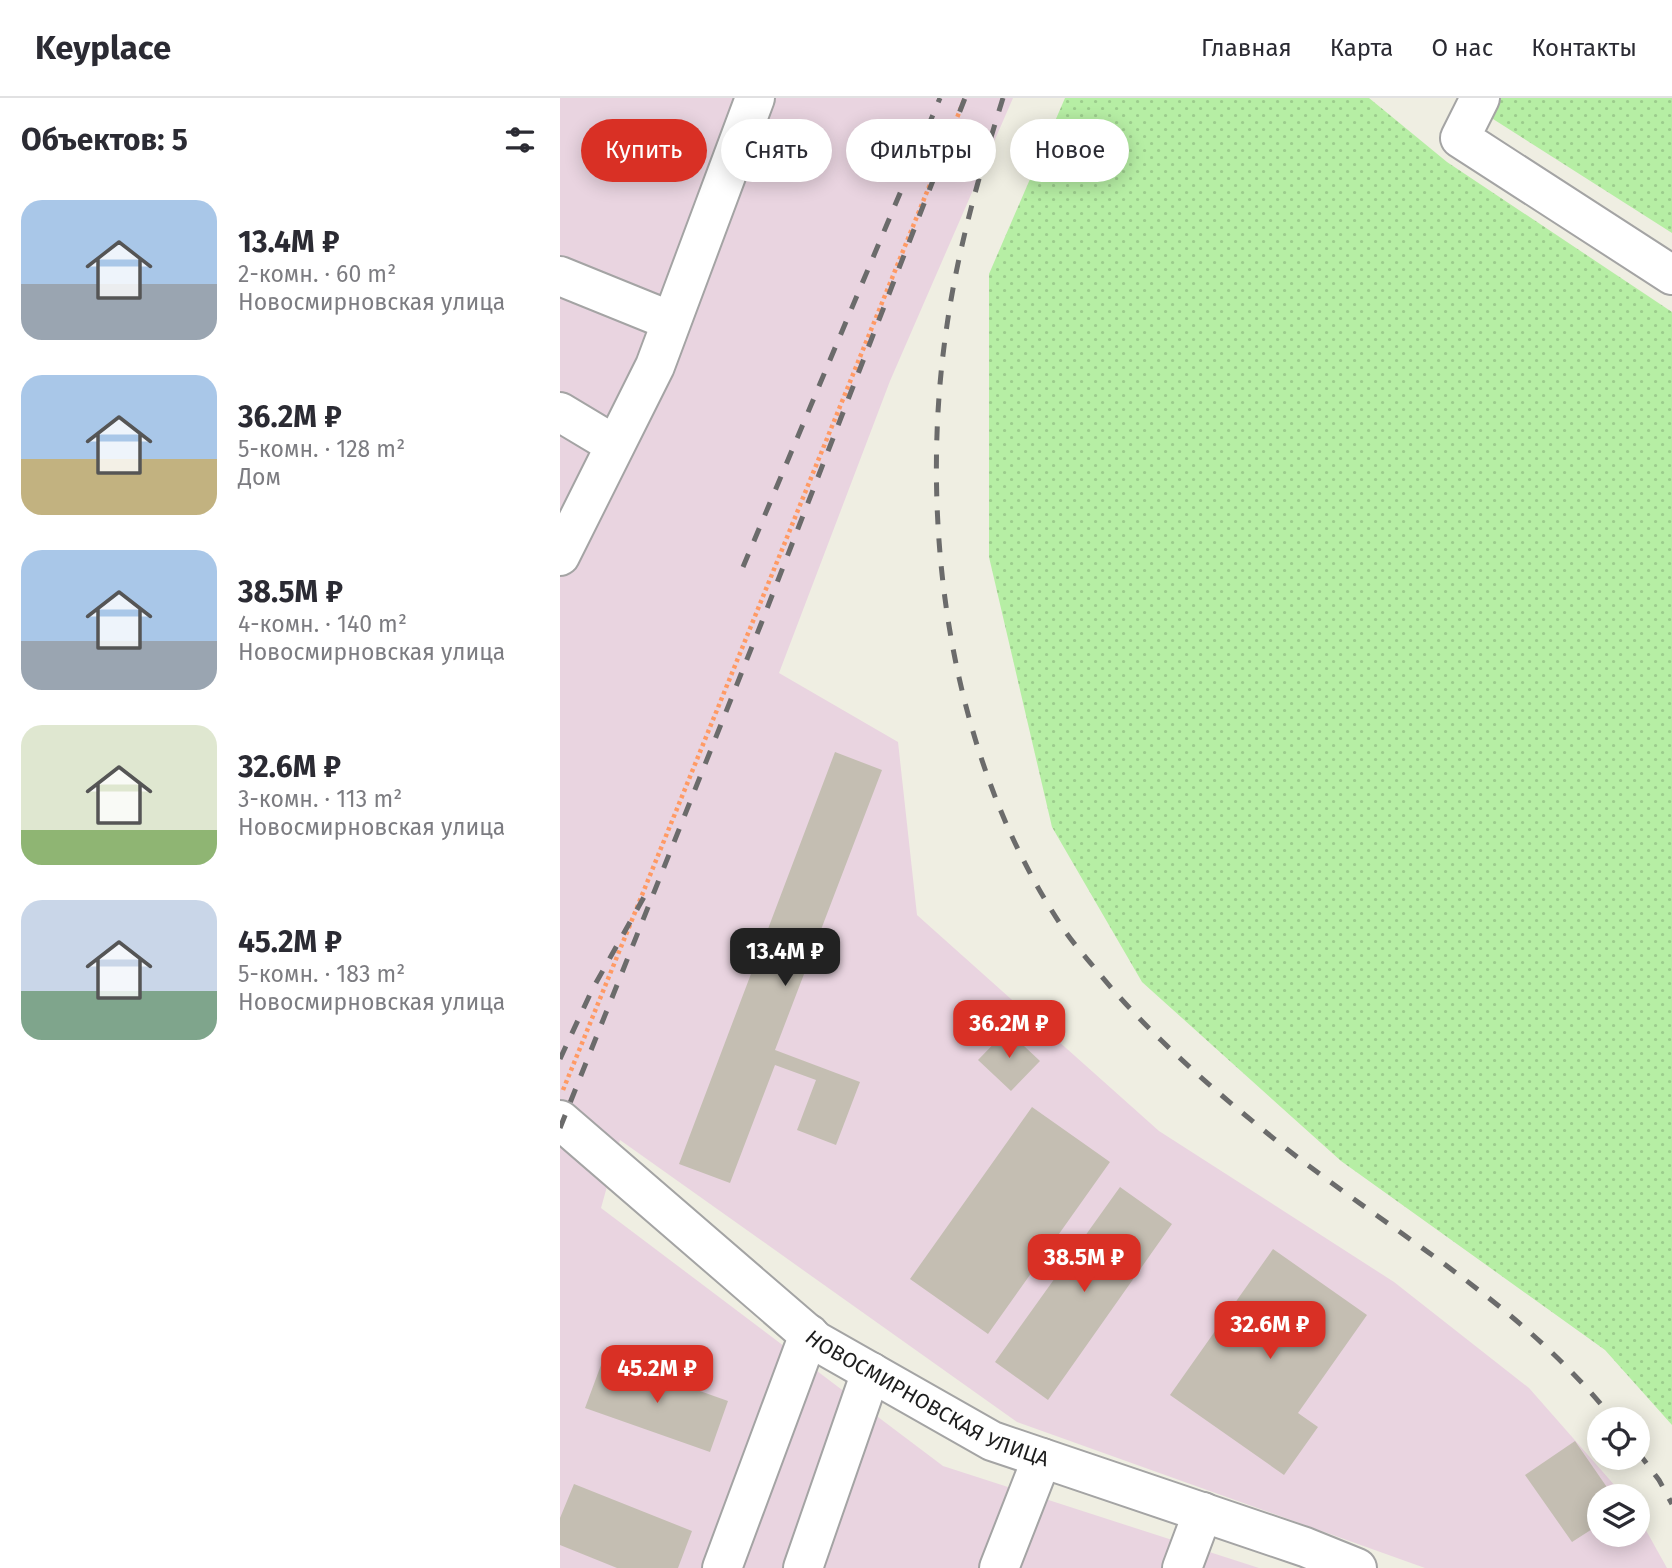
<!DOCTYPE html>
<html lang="ru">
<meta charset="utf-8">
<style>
:root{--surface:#fff;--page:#f7f7f7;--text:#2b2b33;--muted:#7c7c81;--line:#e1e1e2;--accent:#d93025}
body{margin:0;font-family:"Fira Sans",sans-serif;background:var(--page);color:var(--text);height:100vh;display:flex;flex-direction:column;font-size:26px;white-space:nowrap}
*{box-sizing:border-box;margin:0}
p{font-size:23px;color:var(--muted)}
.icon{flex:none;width:38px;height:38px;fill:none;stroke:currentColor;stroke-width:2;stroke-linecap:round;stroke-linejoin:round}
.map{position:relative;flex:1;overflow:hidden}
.side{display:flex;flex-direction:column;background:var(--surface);width:560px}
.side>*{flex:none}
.guide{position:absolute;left:21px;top:21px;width:665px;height:63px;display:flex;gap:14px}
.buttons{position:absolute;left:1027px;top:1309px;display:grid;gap:14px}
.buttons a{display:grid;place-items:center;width:63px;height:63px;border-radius:50%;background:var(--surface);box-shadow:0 4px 18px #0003;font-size:35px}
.price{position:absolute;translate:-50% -60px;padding:0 16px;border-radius:14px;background:var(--accent);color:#fff;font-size:23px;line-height:46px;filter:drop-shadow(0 2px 4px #0008)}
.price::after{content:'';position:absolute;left:50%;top:42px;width:21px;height:16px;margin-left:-10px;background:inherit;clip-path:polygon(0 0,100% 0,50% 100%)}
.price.on{background:#222;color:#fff}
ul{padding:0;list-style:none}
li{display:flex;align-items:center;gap:21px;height:175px;padding:0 21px}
li span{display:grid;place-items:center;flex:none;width:196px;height:140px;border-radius:21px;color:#555}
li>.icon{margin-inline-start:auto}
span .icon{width:84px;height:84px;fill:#fffc;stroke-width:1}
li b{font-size:30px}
h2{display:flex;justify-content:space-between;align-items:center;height:84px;padding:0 21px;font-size:30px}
.pill{padding:0 24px;border-radius:32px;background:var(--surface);box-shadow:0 4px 18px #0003;font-size:24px;line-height:63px}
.pill.on{background:var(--accent);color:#fff}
header{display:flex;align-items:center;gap:42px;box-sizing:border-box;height:98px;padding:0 35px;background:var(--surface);border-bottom:2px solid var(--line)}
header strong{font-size:33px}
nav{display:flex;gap:38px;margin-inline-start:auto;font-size:24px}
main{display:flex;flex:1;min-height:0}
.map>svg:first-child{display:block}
</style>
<header>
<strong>Keyplace</strong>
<nav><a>Главная</a><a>Карта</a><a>О нас</a><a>Контакты</a></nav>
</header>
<main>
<section class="side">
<h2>Объектов: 5<svg class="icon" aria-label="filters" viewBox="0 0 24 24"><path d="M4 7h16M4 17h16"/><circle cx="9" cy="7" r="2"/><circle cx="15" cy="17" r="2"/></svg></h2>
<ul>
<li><span style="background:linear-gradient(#a9c7e8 60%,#9aa5b1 0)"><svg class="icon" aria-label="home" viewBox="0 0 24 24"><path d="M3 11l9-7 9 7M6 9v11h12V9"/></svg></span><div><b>13.4M ₽</b><p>2-комн. · 60 m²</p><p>Новосмирновская улица</p></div></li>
<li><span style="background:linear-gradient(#a9c7e8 60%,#c2b280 0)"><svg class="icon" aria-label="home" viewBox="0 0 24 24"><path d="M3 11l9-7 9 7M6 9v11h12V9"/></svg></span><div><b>36.2M ₽</b><p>5-комн. · 128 m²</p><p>Дом</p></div></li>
<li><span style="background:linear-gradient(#a9c7e8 65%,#9aa5b1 0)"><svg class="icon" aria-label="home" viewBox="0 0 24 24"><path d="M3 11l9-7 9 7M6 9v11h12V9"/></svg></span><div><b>38.5M ₽</b><p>4-комн. · 140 m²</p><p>Новосмирновская улица</p></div></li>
<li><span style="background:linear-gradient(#dfe7d0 75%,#8fb573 0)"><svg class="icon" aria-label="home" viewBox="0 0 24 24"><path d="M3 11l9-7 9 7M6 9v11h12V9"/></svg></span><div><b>32.6M ₽</b><p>3-комн. · 113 m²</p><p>Новосмирновская улица</p></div></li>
<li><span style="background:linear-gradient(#c9d6e8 65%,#7fa58c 0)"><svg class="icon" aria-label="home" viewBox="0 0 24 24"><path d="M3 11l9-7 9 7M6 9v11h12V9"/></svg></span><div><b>45.2M ₽</b><p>5-комн. · 183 m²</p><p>Новосмирновская улица</p></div></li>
</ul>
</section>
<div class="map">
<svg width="1112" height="1470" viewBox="0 0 1112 1470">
<defs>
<pattern id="grass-dots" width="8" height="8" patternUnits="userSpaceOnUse" patternTransform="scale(1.75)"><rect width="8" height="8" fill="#b6eea4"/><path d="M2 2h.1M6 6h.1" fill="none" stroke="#9ccc8d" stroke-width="1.8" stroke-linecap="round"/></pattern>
</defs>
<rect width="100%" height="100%" fill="#efeee2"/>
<path fill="#e9d4e0" d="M 0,0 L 453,0 L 330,283 L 219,575 L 338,644 L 357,817 L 599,1033 L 834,1184 L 969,1290 L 1064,1398 L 1040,1398 L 1040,1437 L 1078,1437 L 1078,1418 L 1107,1470 L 865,1470 L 457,1324 L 60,1042 L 41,1110 L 383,1368 L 699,1470 L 0,1470 Z"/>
<path fill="url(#grass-dots)" d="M 505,0 L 809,0 L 887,64 L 1112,214 L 1112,1327 L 1045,1252 L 781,1063 L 582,884 L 492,729 L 429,459 L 429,176 Z
M 900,0 L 1112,0 L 1112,135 Z"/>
<path fill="#c4beb2" d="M 275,654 L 322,672 L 215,952 L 300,984 L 276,1047 L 237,1032 L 256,982 L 215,967 L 170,1085 L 119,1066 Z
M 447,932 L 480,963 L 451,993 L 418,962 Z
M 472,1009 L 550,1064 L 428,1236 L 350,1181 Z
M 560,1089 L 612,1126 L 488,1302 L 435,1264 Z
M 713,1151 L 807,1217 L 738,1315 L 758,1329 L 724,1377 L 610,1297 Z
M 44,1259 L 168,1303 L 150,1354 L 25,1310 Z
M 1015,1343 L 1053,1398 L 1040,1398 L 1040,1426 L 1012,1444 L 965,1377 Z
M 14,1386 L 132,1433 L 118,1470 L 57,1470 L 0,1447 L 0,1420 Z"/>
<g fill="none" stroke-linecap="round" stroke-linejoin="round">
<defs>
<g id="minor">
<path d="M 920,0 L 900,40 L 1112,177"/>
<path d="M 0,178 L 111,223"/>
<path d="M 0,314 L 55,347"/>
<path d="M 0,458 L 95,268 L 195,0"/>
<path id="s1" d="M 0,1022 L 256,1243 L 432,1343 L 745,1449 L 797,1470"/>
<path d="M 162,1470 L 249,1236"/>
<path d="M 243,1470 L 311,1274"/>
<path d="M 439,1470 L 482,1360"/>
<path d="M 622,1470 L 643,1414"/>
</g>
</defs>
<use href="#minor" stroke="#a4a4a4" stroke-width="42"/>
<path stroke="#ff9a64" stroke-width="4.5" stroke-dasharray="3.5 3.5" stroke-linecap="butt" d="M 3,992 L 405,0"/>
<use href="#minor" stroke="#fff" stroke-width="38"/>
<path stroke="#6b6b6b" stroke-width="5" stroke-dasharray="14 14" stroke-linecap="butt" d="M 443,0 C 420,74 398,150 387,227 C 357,426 389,660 503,830 C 512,844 523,856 533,868 C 584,931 644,984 707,1035 C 824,1131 958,1201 1053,1321
M 183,469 L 380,0
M 0,961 L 32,892 L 84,799
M 0,1030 L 201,526 L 405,0
M 1078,1354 L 1099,1382 L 1112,1406"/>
</g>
<g text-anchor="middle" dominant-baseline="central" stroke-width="5" stroke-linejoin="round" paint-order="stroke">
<g font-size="21" fill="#1d1d1d" stroke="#fff">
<text stroke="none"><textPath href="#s1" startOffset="464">НОВОСМИРНОВСКАЯ УЛИЦА</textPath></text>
</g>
</g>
</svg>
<div class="buttons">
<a><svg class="icon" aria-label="locate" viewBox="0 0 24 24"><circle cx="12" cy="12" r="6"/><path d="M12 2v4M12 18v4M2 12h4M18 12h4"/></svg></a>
<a><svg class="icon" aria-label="layers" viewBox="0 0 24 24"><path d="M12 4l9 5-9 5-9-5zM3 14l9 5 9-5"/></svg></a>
</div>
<b class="price on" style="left:225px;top:890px">13.4M ₽</b>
<b class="price" style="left:449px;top:962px">36.2M ₽</b>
<b class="price" style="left:524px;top:1196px">38.5M ₽</b>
<b class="price" style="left:710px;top:1263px">32.6M ₽</b>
<b class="price" style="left:97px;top:1307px">45.2M ₽</b>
<div class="guide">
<a class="pill on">Купить</a>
<a class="pill">Снять</a>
<a class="pill">Фильтры</a>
<a class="pill">Новое</a>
</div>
</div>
</main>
